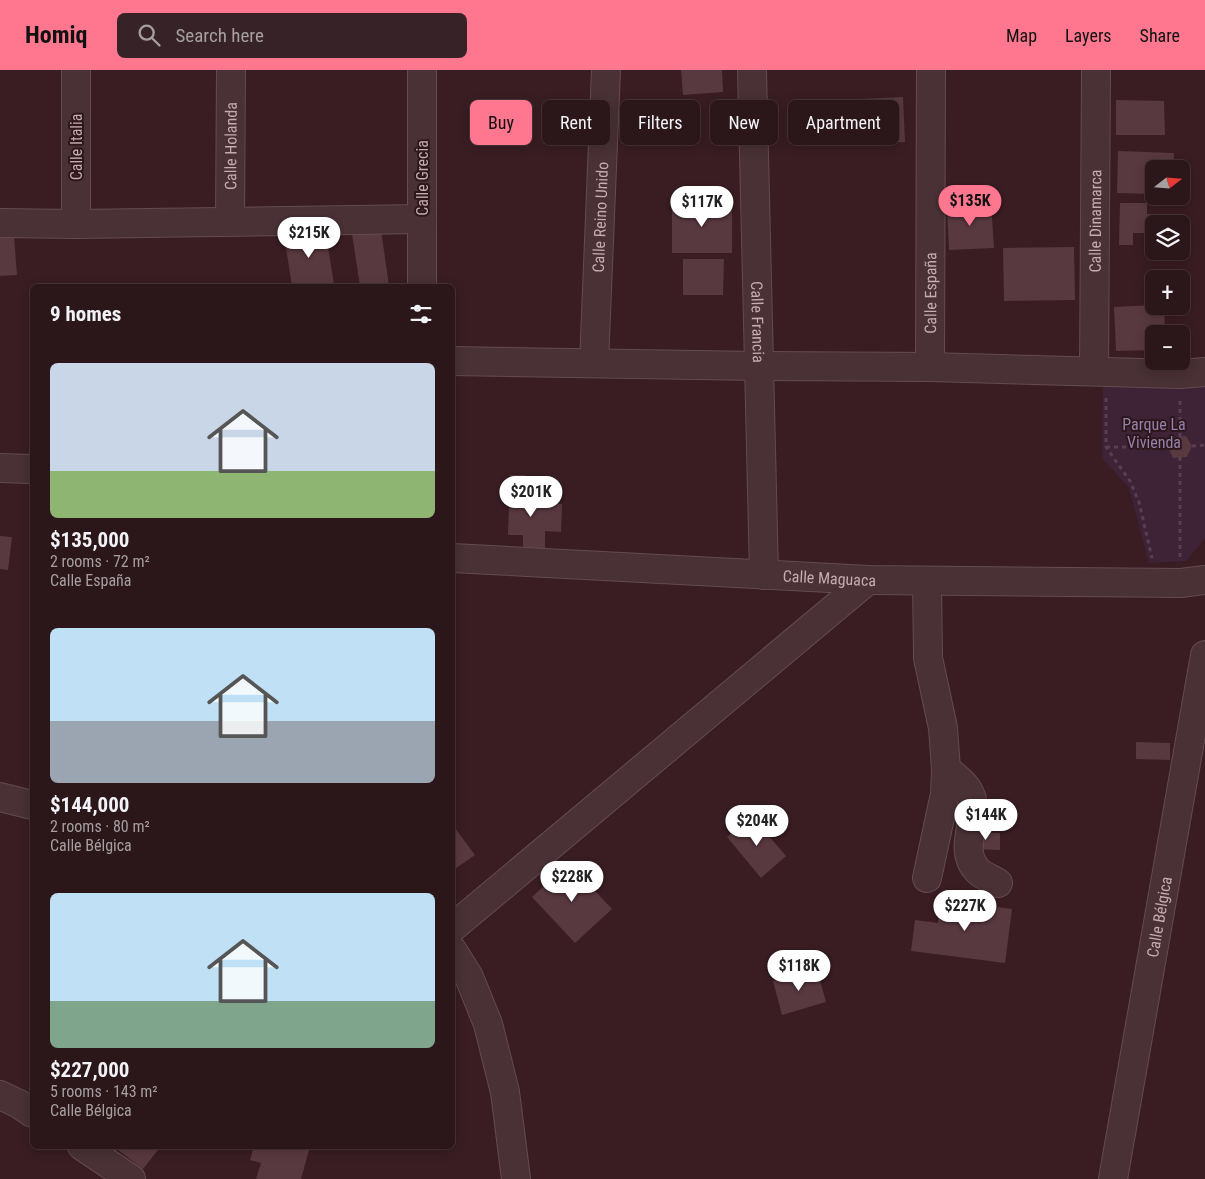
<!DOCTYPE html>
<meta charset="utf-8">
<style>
:root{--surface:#2b161a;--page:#372327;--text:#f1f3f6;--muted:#a69fa2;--line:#473539;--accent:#ff778f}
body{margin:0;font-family:"Roboto Condensed",sans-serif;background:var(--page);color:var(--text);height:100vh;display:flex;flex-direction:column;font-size:19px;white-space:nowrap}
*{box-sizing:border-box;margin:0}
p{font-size:16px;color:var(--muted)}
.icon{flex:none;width:28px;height:28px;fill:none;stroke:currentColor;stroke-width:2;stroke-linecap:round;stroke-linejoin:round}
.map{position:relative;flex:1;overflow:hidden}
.details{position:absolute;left:30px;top:214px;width:425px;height:865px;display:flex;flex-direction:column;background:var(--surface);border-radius:8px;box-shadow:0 2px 12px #0003,0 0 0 1px var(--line)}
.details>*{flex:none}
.top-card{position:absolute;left:470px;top:30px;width:475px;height:45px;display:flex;gap:10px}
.needle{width:32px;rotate:73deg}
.controls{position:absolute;left:1145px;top:90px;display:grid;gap:10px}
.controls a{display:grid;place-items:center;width:45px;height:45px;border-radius:8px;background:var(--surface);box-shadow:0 2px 12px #0003,0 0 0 1px var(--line);font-size:25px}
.price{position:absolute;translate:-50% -42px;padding:0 11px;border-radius:18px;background:#fff;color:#222;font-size:16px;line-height:32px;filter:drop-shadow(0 1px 2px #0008)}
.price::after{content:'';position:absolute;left:50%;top:30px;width:15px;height:11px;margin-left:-8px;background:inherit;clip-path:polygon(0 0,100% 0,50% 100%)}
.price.current{background:var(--accent);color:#111}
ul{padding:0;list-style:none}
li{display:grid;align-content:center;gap:10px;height:265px;padding:0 20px}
li span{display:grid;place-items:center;height:155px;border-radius:8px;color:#555}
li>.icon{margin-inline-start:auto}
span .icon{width:90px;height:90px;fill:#fffc;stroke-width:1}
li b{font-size:21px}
h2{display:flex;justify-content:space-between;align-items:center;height:60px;padding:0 20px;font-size:21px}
.tag{padding:0 18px;border-radius:8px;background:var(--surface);box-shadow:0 2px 12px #0003,0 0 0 1px var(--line);font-size:18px;line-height:45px}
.tag.current{background:var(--accent);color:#111}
header{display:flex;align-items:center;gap:30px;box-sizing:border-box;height:70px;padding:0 25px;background:var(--accent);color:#111}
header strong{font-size:24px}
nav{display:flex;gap:28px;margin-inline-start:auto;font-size:18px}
.search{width:350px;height:45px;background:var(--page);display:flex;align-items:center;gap:12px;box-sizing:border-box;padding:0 18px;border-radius:8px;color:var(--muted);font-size:19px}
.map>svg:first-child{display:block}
</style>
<header>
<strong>Homiq</strong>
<div class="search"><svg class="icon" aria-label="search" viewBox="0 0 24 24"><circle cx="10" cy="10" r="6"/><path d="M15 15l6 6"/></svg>Search here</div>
<nav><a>Map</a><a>Layers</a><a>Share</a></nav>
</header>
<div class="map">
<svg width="1205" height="1109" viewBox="0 0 1205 1109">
<rect width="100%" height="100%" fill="#391d23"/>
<path fill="#3e2337" d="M 1103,312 L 1205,314 L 1205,468 L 1186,491 L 1149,493 L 1129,418 L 1102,388 Z"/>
<path fill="#593940" d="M 681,0 L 722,0 L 723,22 L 683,25 Z
M 903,27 L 905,72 L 842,75 L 840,30 Z
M 1116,30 L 1164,31 L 1165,65 L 1116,65 Z
M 1118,81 L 1174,83 L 1173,99 L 1154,99 L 1154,124 L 1117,123 Z
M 672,133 L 732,133 L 732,183 L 672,183 Z
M 991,133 L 994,178 L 949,180 L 947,135 Z
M 1120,133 L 1147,133 L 1147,144 L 1166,145 L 1165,154 L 1154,154 L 1154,163 L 1133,163 L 1133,175 L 1119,175 Z
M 325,159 L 334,214 L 322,216 L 292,216 L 284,165 Z
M 381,160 L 389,216 L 360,216 L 352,164 Z
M 14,166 L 17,205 L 0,206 L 0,167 Z
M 1074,177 L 1075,230 L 1004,231 L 1003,178 Z
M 683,189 L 724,189 L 723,225 L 683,225 Z
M 1154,235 L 1154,236 L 1164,236 L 1165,264 L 1154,264 L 1154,280 L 1116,281 L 1114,237 Z
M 1186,366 L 1192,376 L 1187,387 L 1173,388 L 1168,377 L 1171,368 Z
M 510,405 L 526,405 L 526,432 L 562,434 L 561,462 L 545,461 L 545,487 L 523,487 L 523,465 L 508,465 Z
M 0,466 L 12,467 L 8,500 L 0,499 Z
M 1136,672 L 1170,673 L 1170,690 L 1136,689 Z
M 752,746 L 786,786 L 761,808 L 727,767 Z
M 452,754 L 475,785 L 452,801 Z
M 973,762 L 1000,763 L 1000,780 L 973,779 Z
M 569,793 L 612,839 L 575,873 L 532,827 Z
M 940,830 L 1012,839 L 1005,893 L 911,881 L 915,850 L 938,853 Z
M 817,899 L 826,932 L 782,945 L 773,911 Z
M 113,1076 L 161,1076 L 143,1099 Z
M 254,1076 L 300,1076 L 309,1080 L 301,1109 L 256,1109 L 261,1093 L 250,1090 Z"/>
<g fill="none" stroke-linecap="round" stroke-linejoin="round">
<defs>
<g id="minor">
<path d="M 422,0 L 422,216"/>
<path id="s1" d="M 752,0 L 764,505"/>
<path id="s2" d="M 230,151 L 231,0"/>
<path d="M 0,153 L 76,154 L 422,149"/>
<path d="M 76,154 L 76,0"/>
<path d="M 452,291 L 759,296 L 930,297 L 1180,304 L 1205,302"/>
<path id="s3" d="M 594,293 L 606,0"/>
<path id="s4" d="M 930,297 L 931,0"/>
<path id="s5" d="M 1094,301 L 1096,0"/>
<path d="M 0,398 L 32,399"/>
<path id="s6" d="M 452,488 L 868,510 L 1181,513 L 1205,510"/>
<path d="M 927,511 L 928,588 L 943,658 L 946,699 L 945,724 L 927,808"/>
<path d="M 946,699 C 954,706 966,714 970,724 C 981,749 956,779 978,801 C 983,806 992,809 998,813"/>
<path d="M 0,727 L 32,735"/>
<path d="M 452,858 L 868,510"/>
<path d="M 452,880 L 469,907 L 488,954 L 505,1022 L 516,1109"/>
<path d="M 0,1025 L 19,1034 L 32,1043"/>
<path d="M 82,1076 L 131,1109"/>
<path id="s7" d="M 1113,1109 L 1205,585"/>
</g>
</defs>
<use href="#minor" stroke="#644c50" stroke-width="30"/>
<path stroke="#593f51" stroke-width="3" stroke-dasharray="4 4" stroke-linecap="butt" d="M 1106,328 L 1106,377 L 1130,411 L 1139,432 L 1152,488
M 1180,367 L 1180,329
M 1192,376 L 1205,375
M 1106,377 L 1168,377
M 1180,387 L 1180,489"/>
<use href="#minor" stroke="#493136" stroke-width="28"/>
</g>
<g text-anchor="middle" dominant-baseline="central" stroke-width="4" stroke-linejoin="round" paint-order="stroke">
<g font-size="16" fill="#c6abb0" stroke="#2d171b">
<text stroke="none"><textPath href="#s2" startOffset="75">Calle Holanda</textPath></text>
<text transform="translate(76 77) rotate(-90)">Calle Italia</text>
<text transform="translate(422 108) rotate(-90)">Calle Grecia</text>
<text stroke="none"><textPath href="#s3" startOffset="146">Calle Reino Unido</textPath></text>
<text stroke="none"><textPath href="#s5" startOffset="150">Calle Dinamarca</textPath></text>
<text stroke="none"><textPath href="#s4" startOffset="74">Calle España</textPath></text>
<text stroke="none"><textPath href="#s1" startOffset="252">Calle Francia</textPath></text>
<text stroke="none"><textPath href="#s6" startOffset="378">Calle Maguaca</textPath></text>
<text stroke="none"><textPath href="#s7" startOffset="266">Calle Bélgica</textPath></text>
</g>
<g font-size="16" fill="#9481ad" stroke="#2d171b">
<text x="1154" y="354">Parque La<tspan x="1154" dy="18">Vivienda</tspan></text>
</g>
</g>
</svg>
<div class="controls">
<a><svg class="needle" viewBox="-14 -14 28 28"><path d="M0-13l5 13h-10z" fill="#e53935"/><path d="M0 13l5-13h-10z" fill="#a69fa2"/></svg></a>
<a><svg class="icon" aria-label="layers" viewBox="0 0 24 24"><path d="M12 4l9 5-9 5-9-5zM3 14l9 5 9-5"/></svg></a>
<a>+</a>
<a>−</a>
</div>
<b class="price current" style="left:970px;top:157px">$135K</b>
<b class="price" style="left:702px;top:158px">$117K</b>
<b class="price" style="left:309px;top:189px">$215K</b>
<b class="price" style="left:531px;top:448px">$201K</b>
<b class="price" style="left:986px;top:771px">$144K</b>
<b class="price" style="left:757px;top:777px">$204K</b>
<b class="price" style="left:572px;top:833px">$228K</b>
<b class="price" style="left:965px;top:862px">$227K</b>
<b class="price" style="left:799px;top:922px">$118K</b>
<div class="top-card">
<a class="tag current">Buy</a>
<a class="tag">Rent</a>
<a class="tag">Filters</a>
<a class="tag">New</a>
<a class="tag">Apartment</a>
</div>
<section class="details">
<h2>9 homes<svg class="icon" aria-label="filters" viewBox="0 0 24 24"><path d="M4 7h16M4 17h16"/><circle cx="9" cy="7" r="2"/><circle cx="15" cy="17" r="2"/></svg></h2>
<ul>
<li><span style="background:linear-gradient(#c9d6e8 70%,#8fb573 0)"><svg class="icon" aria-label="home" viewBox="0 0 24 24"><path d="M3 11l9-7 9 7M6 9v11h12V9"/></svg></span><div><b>$135,000</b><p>2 rooms · 72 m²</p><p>Calle España</p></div></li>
<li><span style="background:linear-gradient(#bfe0f5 60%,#9aa5b1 0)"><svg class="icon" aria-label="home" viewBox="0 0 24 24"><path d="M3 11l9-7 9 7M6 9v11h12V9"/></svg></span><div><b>$144,000</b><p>2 rooms · 80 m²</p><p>Calle Bélgica</p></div></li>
<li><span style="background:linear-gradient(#bfe0f5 70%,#7fa58c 0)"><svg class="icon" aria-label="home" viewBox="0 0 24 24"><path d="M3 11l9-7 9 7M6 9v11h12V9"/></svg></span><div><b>$227,000</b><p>5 rooms · 143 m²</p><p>Calle Bélgica</p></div></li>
</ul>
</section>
</div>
